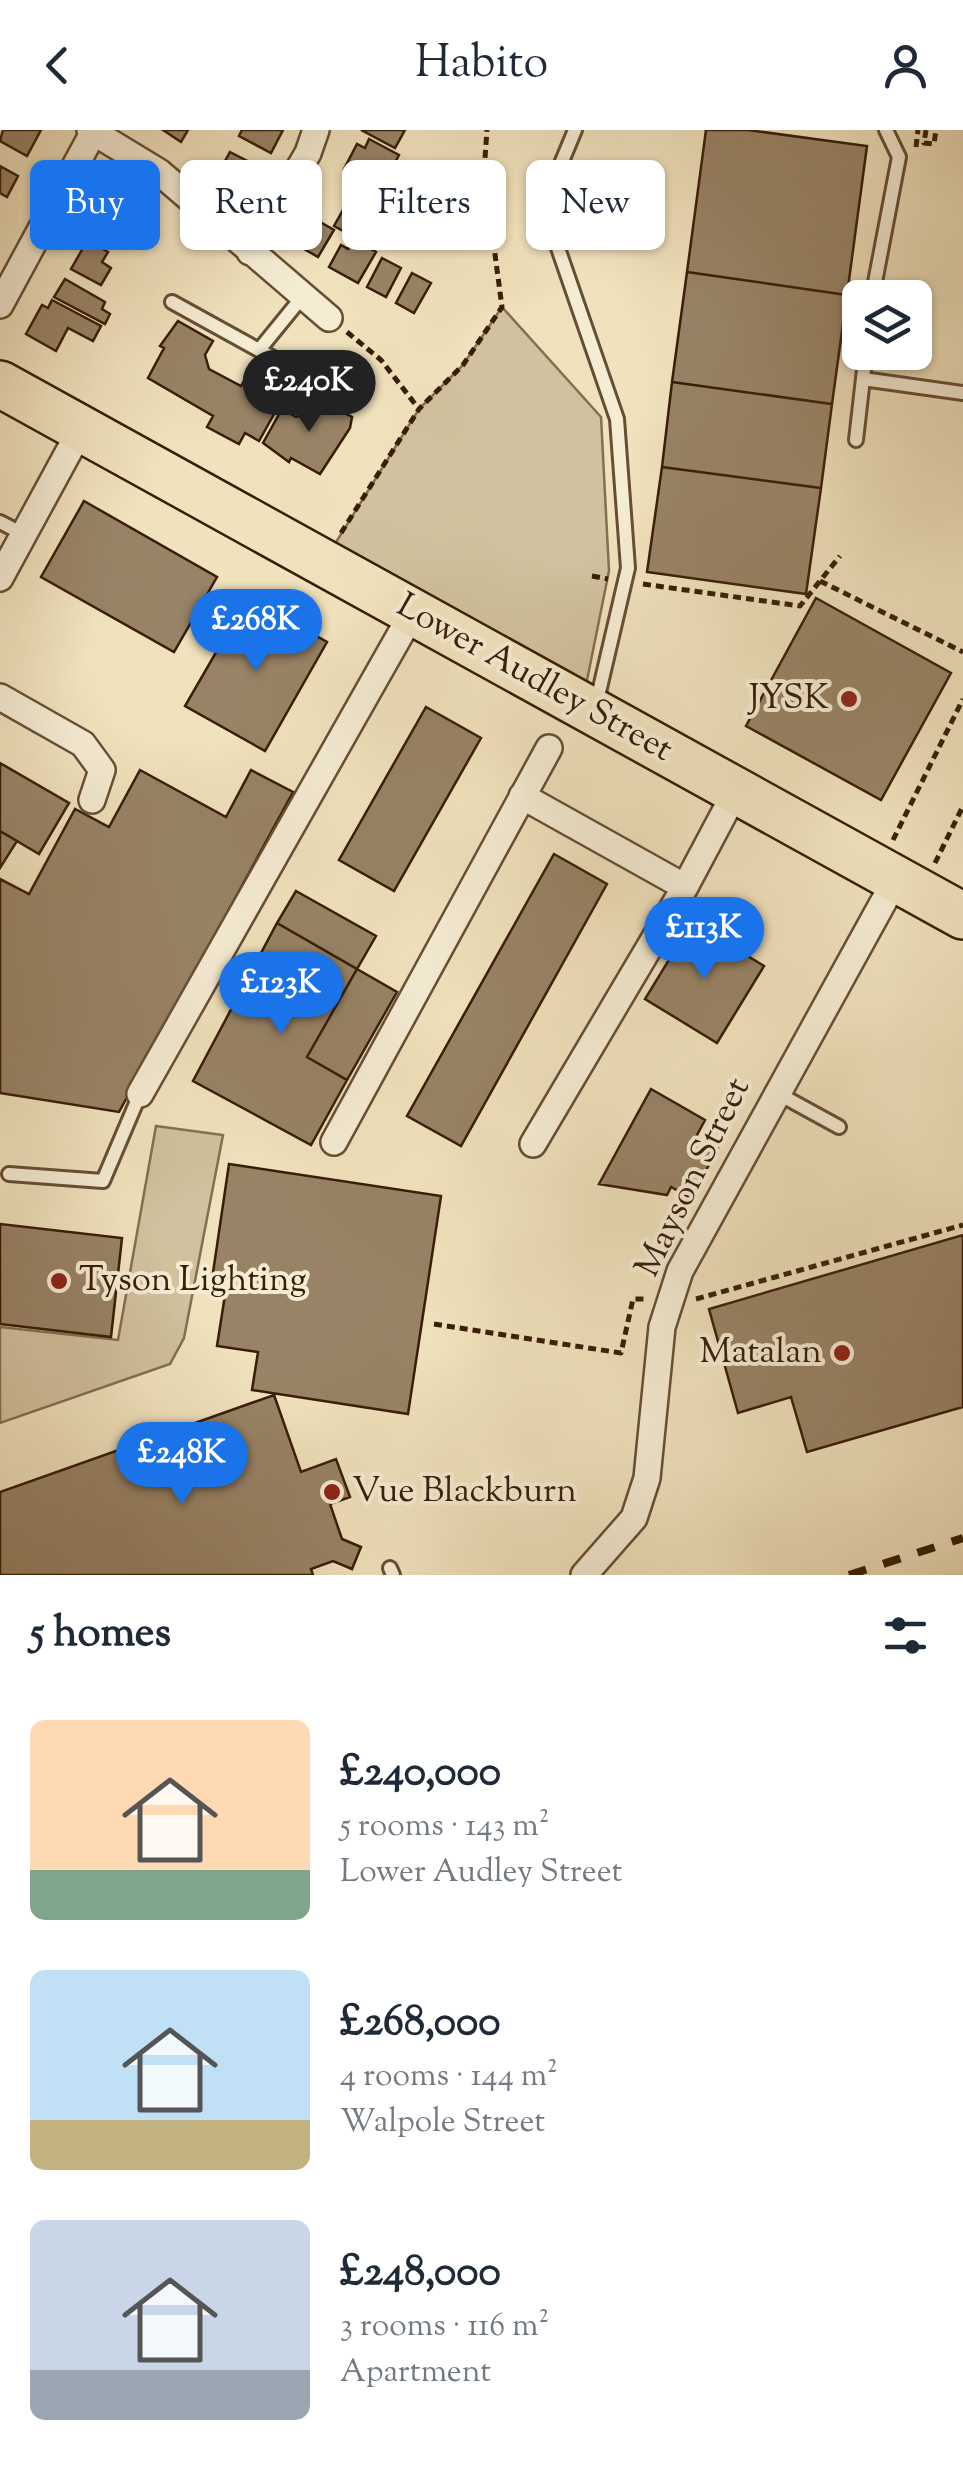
<!DOCTYPE html>
<meta charset="utf-8">
<style>
:root{--surface:#fff;--page:#f2f2f3;--text:#1f2937;--muted:#747a83;--accent:#1a73e8}
body{margin:0;font-family:"Sorts Mill Goudy",serif;background:var(--page);color:var(--text);height:100vh;display:flex;flex-direction:column;font-size:38px;white-space:nowrap}
*{box-sizing:border-box;margin:0}
p{font-size:32px;color:var(--muted)}
.icon{flex:none;width:55px;height:55px;fill:none;stroke:currentColor;stroke-width:2;stroke-linecap:round;stroke-linejoin:round}
.map{position:relative;height:1445px;overflow:hidden}
.side{display:flex;flex-direction:column;background:var(--surface);flex:1}
.side>*{flex:none}
.banner{position:absolute;left:30px;top:30px;width:905px;height:90px;display:flex;gap:20px}
.buttons{position:absolute;left:842px;top:150px;display:grid;gap:20px}
.buttons a{display:grid;place-items:center;width:90px;height:90px;border-radius:15px;background:var(--surface);box-shadow:0 2px 8px #0004;font-size:50px}
.price{position:absolute;translate:-50% -85px;padding:0 22px;border-radius:35px;background:var(--accent);color:#fff;font-size:32px;line-height:65px;filter:drop-shadow(0 2px 5px #0008)}
.price::after{content:'';position:absolute;left:50%;top:60px;width:30px;height:22px;margin-left:-15px;background:inherit;clip-path:polygon(0 0,100% 0,50% 100%)}
.price.current{background:#222;color:#fff}
ul{padding:0;list-style:none}
li{display:flex;align-items:center;gap:30px;height:250px;padding:0 30px}
li span{display:grid;place-items:center;flex:none;width:280px;height:200px;border-radius:15px;color:#555}
li>.icon{margin-inline-start:auto}
span .icon{width:120px;height:120px;fill:#fffc;stroke-width:1}
li b{font-size:42px}
h2{display:flex;justify-content:space-between;align-items:center;height:120px;padding:0 30px;font-size:42px}
.pill{padding:0 35px;border-radius:15px;background:var(--surface);box-shadow:0 2px 8px #0004;font-size:35px;line-height:90px}
.pill.current{background:var(--accent);color:#fff}
header{display:flex;justify-content:space-between;align-items:center;height:130px;padding:0 30px;background:var(--surface);font-size:45px;font-weight:600}
.map>svg:first-child{display:block}
</style>
<header><svg class="icon" aria-label="back" viewBox="0 0 24 24"><path d="M15 5l-7 7 7 7"/></svg>Habito<svg class="icon" aria-label="person" viewBox="0 0 24 24"><circle cx="12" cy="8" r="4"/><path d="M4 21q1-7 8-7t8 7"/></svg></header>
<div class="map">
<svg width="963" height="1445" viewBox="0 0 963 1445">
<rect width="100%" height="100%" fill="#f0e2bd"/>
<filter id="stains"><feTurbulence type="fractalNoise" baseFrequency=".002" numOctaves="4"/><feColorMatrix values="0 0 0 0 .2 0 0 0 0 .09 0 0 0 0 .02 0 0 0 .5 -.17"/></filter>
<radialGradient id="worn" r=".72"><stop offset=".6" stop-color="#630" stop-opacity="0"/><stop offset="1" stop-color="#630" stop-opacity=".3"/></radialGradient>
<path fill="#d1c19e" stroke="#846f52" stroke-width="2.5" d="M 502,177 L 601,287 L 609,441 L 582,575 L 323,433 L 419,279 L 463,235 Z
M 156,996 L 223,1005 L 184,1208 L 170,1234 L 0,1293 L 0,1197 L 118,1210 Z"/>
<path fill="#988366" stroke="#381d07" stroke-width="2.5" d="M 3,0 L 41,0 L 27,26 L 0,11 Z
M 163,0 L 188,0 L 181,12 Z
M 242,0 L 283,0 L 271,23 L 239,6 Z
M 361,0 L 405,0 L 395,18 Z
M 706,0 L 748,0 L 867,16 L 847,165 L 687,142 Z
M 369,9 L 399,25 L 381,58 L 344,39 L 357,14 L 365,18 Z
M 230,22 L 259,37 L 243,67 L 214,51 Z
M 0,36 L 18,46 L 7,67 L 0,63 Z
M 113,62 L 144,79 L 134,97 L 103,81 Z
M 347,73 L 357,78 L 345,102 L 334,96 Z
M 103,81 L 134,97 L 124,116 L 94,99 Z
M 308,85 L 334,100 L 318,127 L 292,112 Z
M 353,109 L 376,122 L 358,153 L 329,137 L 341,115 L 348,119 Z
M 87,111 L 108,122 L 102,132 L 111,138 L 101,155 L 71,139 Z
M 382,128 L 401,138 L 386,167 L 367,157 Z
M 687,142 L 847,165 L 832,274 L 672,252 Z
M 412,143 L 431,153 L 414,183 L 396,173 Z
M 65,149 L 105,172 L 102,179 L 110,184 L 105,194 L 54,167 Z
M 52,170 L 101,196 L 93,211 L 68,198 L 56,221 L 26,204 L 42,175 L 48,178 Z
M 178,191 L 213,211 L 205,225 L 209,239 L 241,256 L 245,249 L 260,258 L 256,264 L 278,277 L 259,311 L 245,303 L 239,314 L 207,297 L 213,286 L 148,248 L 164,218 L 160,216 Z
M 672,252 L 832,274 L 821,358 L 662,337 Z
M 318,269 L 352,287 L 350,298 L 320,344 L 291,328 L 289,332 L 263,313 L 282,279 L 296,287 L 310,282 Z
M 662,337 L 821,358 L 806,464 L 647,442 Z
M 84,371 L 217,447 L 174,522 L 41,447 Z
M 248,467 L 327,512 L 265,621 L 185,576 Z
M 816,468 L 951,543 L 881,670 L 746,596 Z
M 426,577 L 481,608 L 394,761 L 339,730 Z
M 0,633 L 69,673 L 39,724 L 0,701 Z
M 140,640 L 226,687 L 251,640 L 293,662 L 119,982 L 0,963 L 0,749 L 29,764 L 75,679 L 109,697 Z
M 0,701 L 17,711 L 0,738 Z
M 554,724 L 607,754 L 461,1016 L 407,986 Z
M 296,761 L 376,806 L 357,839 L 277,793 Z
M 692,792 L 764,836 L 717,913 L 645,869 Z
M 277,793 L 357,839 L 307,927 L 347,950 L 311,1015 L 193,951 Z
M 357,839 L 397,862 L 347,950 L 307,927 Z
M 651,959 L 705,990 L 696,1007 L 718,1018 L 691,1068 L 671,1057 L 667,1065 L 599,1054 Z
M 229,1034 L 441,1066 L 408,1284 L 252,1260 L 258,1222 L 217,1216 L 225,1165 L 210,1163 Z
M 0,1094 L 122,1108 L 111,1207 L 0,1194 Z
M 963,1105 L 963,1277 L 807,1322 L 791,1267 L 738,1283 L 709,1179 Z
M 274,1265 L 301,1342 L 336,1329 L 350,1367 L 330,1374 L 342,1409 L 361,1417 L 352,1439 L 333,1431 L 311,1439 L 313,1445 L 0,1445 L 0,1362 Z"/>
<g fill="none" stroke-linecap="round" stroke-linejoin="round">
<defs>
<path id="lane" d="M 575,0 L 558,41 L 558,118 L 617,289 L 628,438 L 596,575
M 872,168 L 899,27 L 886,0
M 172,172 L 344,267
M 259,220 L 303,166
M 863,249 L 963,263
M 856,310 L 866,222
M 0,392 L 23,404
M 777,963 L 839,997
M 9,1044 L 103,1051 L 140,964
M 390,1438 L 393,1445"/>
<path id="street" d="M 90,0 L 159,42 L 329,188
M 250,122 L 308,23 L 316,0
M 0,175 L 93,3
M 0,448 L 81,299
M 0,567 L 83,614 L 102,640 L 92,670
M 522,666 L 685,757
M 140,964 L 413,482
M 334,1012 L 549,618
M 533,1014 L 685,757 L 736,661
M 584,1445 L 634,1388 L 647,1348 L 662,1197 L 680,1141 L 896,749"/>
<path id="highway" d="M 0,254 L 963,786"/>
</defs>
<use href="#lane" stroke="#664e34" stroke-width="18"/>
<use href="#street" stroke="#664e34" stroke-width="30"/>
<use href="#highway" stroke="#381d07" stroke-width="50"/>
<path stroke="#381d07" stroke-width="5" stroke-dasharray="8 5" stroke-linecap="butt" d="M 926,0 L 924,13 L 934,14 L 936,0
M 916,17 L 918,0
M 347,202 L 381,230 L 419,279
M 341,403 L 419,279 L 463,235 L 502,177 L 484,42 L 487,0
M 592,446 L 608,449
M 820,451 L 963,522
M 643,454 L 800,476 L 840,426
M 893,710 L 963,569
M 935,733 L 963,676
M 696,1169 L 963,1095
M 434,1194 L 621,1223 L 633,1169 L 646,1169"/>
<use href="#lane" stroke="#f5ecd4" stroke-width="12"/>
<use href="#street" stroke="#f5ecd4" stroke-width="25"/>
<use href="#highway" stroke="#f0e2bd" stroke-width="45"/>
<path stroke="#381d07" stroke-width="8" stroke-dasharray="18 18" stroke-linecap="butt" d="M 849,1445 L 963,1408"/>
</g>
<g fill="#8f2418" stroke="#f5ecd4" stroke-width="4">
<circle cx="849" cy="569" r="10"/>
<circle cx="59" cy="1151" r="10"/>
<circle cx="842" cy="1223" r="10"/>
<circle cx="332" cy="1362" r="10"/>
</g>
<g text-anchor="middle" dominant-baseline="central" stroke-width="8" stroke-linejoin="round" paint-order="stroke">
<g font-size="35" fill="#381d07" stroke="#f5ecd4">
<text transform="translate(534 549) rotate(29)">Lower Audley Street</text>
<text transform="translate(694 1048) rotate(-64)">Mayson Street</text>
</g>
<g font-size="35" fill="#381d07" stroke="#f5ecd4" text-anchor="end">
<text x="829" y="569">JYSK</text>
<text x="79" y="1151" text-anchor="start">Tyson Lighting</text>
<text x="822" y="1223">Matalan</text>
<text x="352" y="1362" text-anchor="start">Vue Blackburn</text>
</g>
</g>
<rect width="100%" height="100%" filter="url(#stains)"/>
<rect width="100%" height="100%" fill="url(#worn)"/>
</svg>
<div class="buttons">
<a><svg class="icon" aria-label="layers" viewBox="0 0 24 24"><path d="M12 4l9 5-9 5-9-5zM3 14l9 5 9-5"/></svg></a>
</div>
<b class="price current" style="left:309px;top:305px">£240K</b>
<b class="price" style="left:256px;top:544px">£268K</b>
<b class="price" style="left:704px;top:852px">£113K</b>
<b class="price" style="left:281px;top:907px">£123K</b>
<b class="price" style="left:182px;top:1377px">£248K</b>
<div class="banner">
<a class="pill current">Buy</a>
<a class="pill">Rent</a>
<a class="pill">Filters</a>
<a class="pill">New</a>
</div>
</div>
<section class="side">
<h2>5 homes<svg class="icon" aria-label="filters" viewBox="0 0 24 24"><path d="M4 7h16M4 17h16"/><circle cx="9" cy="7" r="2"/><circle cx="15" cy="17" r="2"/></svg></h2>
<ul>
<li><span style="background:linear-gradient(#ffd9b3 75%,#7fa58c 0)"><svg class="icon" aria-label="home" viewBox="0 0 24 24"><path d="M3 11l9-7 9 7M6 9v11h12V9"/></svg></span><div><b>£240,000</b><p>5 rooms · 143 m²</p><p>Lower Audley Street</p></div></li>
<li><span style="background:linear-gradient(#bfe0f5 75%,#c2b280 0)"><svg class="icon" aria-label="home" viewBox="0 0 24 24"><path d="M3 11l9-7 9 7M6 9v11h12V9"/></svg></span><div><b>£268,000</b><p>4 rooms · 144 m²</p><p>Walpole Street</p></div></li>
<li><span style="background:linear-gradient(#c9d6e8 75%,#9aa5b1 0)"><svg class="icon" aria-label="home" viewBox="0 0 24 24"><path d="M3 11l9-7 9 7M6 9v11h12V9"/></svg></span><div><b>£248,000</b><p>3 rooms · 116 m²</p><p>Apartment</p></div></li>
</ul>
</section>
